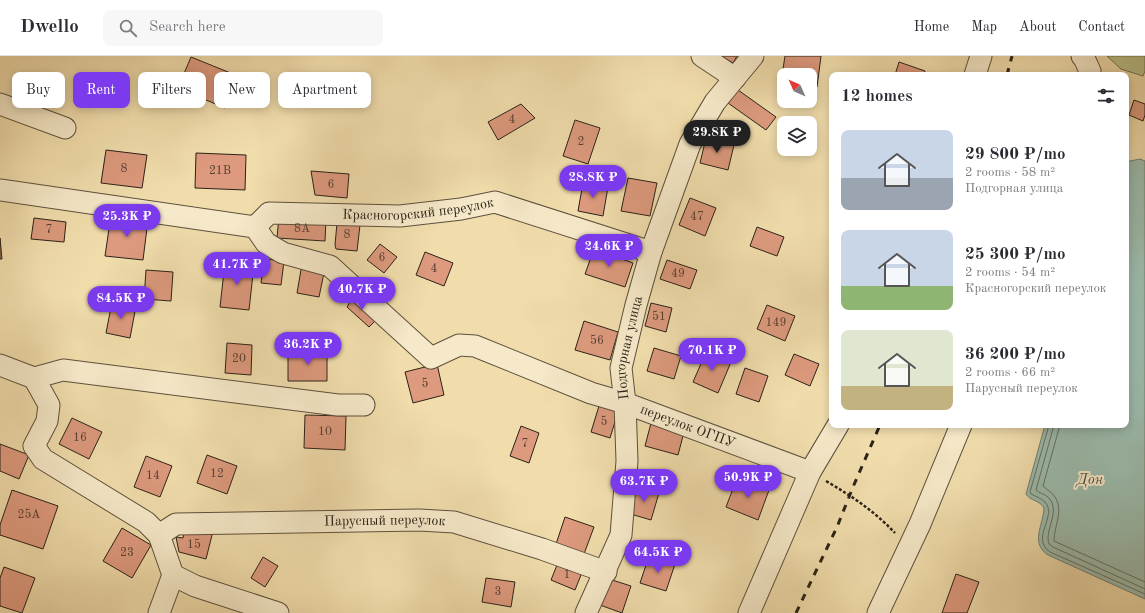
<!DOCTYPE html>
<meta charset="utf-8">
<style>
:root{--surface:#fff;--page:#f7f7f7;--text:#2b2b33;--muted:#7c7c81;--line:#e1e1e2;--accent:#7c3aed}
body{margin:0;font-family:"Old Standard TT",serif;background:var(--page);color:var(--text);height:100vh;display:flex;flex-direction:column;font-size:15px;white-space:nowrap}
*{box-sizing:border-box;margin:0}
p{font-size:13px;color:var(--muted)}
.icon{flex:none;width:22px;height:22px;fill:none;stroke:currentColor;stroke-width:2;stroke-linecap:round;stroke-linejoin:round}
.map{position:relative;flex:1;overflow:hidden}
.sheet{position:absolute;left:829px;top:16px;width:300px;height:356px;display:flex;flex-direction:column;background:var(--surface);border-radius:8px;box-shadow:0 2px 10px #0003}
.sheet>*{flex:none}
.hud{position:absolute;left:12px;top:16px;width:380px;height:36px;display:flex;gap:8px}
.needle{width:26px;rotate:315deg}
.buttons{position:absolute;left:777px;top:12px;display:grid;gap:8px}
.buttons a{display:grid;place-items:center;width:40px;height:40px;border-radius:8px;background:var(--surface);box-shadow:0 2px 10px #0003;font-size:20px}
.price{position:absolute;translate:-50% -34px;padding:0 9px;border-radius:14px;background:var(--accent);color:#fff;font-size:13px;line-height:26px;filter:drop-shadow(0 1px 2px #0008)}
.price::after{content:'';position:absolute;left:50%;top:24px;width:12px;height:9px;margin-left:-6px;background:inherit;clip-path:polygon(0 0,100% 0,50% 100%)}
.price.active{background:#222;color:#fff}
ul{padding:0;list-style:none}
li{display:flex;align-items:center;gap:12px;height:100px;padding:0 12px}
li span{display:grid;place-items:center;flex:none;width:112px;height:80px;border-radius:8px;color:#555}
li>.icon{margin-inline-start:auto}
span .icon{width:48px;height:48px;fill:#fffc;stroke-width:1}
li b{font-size:17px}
h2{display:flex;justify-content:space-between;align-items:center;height:48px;padding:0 12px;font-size:17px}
.pill{padding:0 14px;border-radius:8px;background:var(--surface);box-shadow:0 2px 10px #0003;font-size:14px;line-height:36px}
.pill.active{background:var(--accent);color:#fff}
header{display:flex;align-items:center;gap:24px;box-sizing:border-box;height:56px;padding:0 20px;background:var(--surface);border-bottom:1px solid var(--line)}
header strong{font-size:19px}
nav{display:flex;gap:22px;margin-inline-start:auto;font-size:14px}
.search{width:280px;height:36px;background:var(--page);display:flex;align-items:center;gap:10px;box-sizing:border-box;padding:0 14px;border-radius:8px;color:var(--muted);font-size:15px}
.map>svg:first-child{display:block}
</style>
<header>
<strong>Dwello</strong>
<div class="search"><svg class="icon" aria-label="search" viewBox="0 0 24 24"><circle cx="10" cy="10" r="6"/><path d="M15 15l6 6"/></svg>Search here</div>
<nav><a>Home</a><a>Map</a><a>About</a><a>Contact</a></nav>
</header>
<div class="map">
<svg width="1145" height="557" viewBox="0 0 1145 557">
<rect width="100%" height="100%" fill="#f1ddac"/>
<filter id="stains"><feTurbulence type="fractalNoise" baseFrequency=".005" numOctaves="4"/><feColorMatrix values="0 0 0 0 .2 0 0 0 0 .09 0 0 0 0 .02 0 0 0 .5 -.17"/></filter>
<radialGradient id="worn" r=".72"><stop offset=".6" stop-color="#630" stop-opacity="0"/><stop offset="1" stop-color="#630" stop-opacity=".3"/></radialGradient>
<path fill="#bac189" stroke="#727250" d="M 1107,0 L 1145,0 L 1145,15 L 1143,20 L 1121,13 Z"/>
<path fill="#9bbbac" stroke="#6e7e71" d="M 1140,103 L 1145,105 L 1145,543 L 1048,499 C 1030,487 1043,470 1044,452 C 1040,444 1030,445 1026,438 L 1045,369 L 1126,369 L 1126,108 L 1130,105 Z"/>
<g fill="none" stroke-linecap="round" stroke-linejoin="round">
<path stroke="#626e62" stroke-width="1" d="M 1049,369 L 1030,436 L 1031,438 C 1035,440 1041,442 1045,446 C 1058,460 1030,482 1050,496 L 1145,538
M 1054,369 L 1036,434 C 1039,437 1045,438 1049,442 C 1061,456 1044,474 1049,488 L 1053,491 L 1145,533
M 1060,369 L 1043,430 C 1047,434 1052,436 1055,441 C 1064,455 1054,470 1054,485 L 1145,526"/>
</g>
<path fill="#dd9a7e" stroke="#2a2218" d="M 721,0 L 737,0 L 733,7 Z
M 785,0 L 821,0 L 817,31 L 810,30 L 810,19 L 784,19 L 784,26 L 781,26 Z
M 191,1 L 238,20 L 225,52 L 178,32 Z
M 899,6 L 925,15 L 924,19 L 895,19 Z
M 738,34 L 776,61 L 766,74 L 728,47 Z
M 1134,44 L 1145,48 L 1145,59 L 1143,65 L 1129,59 Z
M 521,48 L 535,62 L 498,84 L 488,66 Z
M 575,64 L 600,72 L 588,108 L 563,100 Z
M 706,82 L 734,89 L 728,114 L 700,107 Z
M 106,94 L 147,99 L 142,132 L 101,127 Z
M 196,97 L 246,99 L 245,134 L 195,132 Z
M 311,115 L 349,118 L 347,142 L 315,139 Z
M 628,122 L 657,127 L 650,160 L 621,155 Z
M 583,127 L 608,131 L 603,160 L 578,155 Z
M 690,142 L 716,152 L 705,180 L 679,169 Z
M 111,159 L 148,164 L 143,204 L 105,200 Z
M 279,160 L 326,163 L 325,185 L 277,182 Z
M 34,162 L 66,166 L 64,186 L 31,183 Z
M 337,167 L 360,169 L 357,195 L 336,193 L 335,189 Z
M 757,171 L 784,181 L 777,200 L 750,190 Z
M 0,182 L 2,203 L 0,203 Z
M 380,188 L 397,201 L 384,217 L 367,204 Z
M 594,193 L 633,207 L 625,231 L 585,218 Z
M 425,196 L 453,207 L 444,230 L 416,219 Z
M 264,203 L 284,205 L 281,229 L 261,227 Z
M 667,204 L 697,214 L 690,233 L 660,223 Z
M 225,206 L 254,209 L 249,254 L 220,251 Z
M 302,208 L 325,212 L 319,241 L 297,237 Z
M 146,214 L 173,216 L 171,245 L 144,243 Z
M 355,238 L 379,261 L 369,271 L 347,251 Z
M 112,246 L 136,250 L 130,282 L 106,277 Z
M 651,247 L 672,252 L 666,276 L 645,270 Z
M 767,249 L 795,260 L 785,285 L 757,273 Z
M 584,265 L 618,276 L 610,304 L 575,294 Z
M 227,287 L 252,289 L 251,319 L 225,317 Z
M 654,292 L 681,300 L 674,323 L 647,315 Z
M 288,294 L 327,294 L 327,325 L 288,325 Z
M 706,296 L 731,306 L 718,337 L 693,326 Z
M 794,298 L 819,308 L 810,330 L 785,319 Z
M 437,308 L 444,339 L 413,347 L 405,316 Z
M 745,312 L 768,320 L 759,346 L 736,338 Z
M 599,350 L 618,356 L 610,382 L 591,376 Z
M 305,359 L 346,360 L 345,394 L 304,392 Z
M 72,362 L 102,376 L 89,403 L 59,388 Z
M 651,367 L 684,376 L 678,399 L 645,390 Z
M 521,370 L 539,377 L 529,407 L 510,400 Z
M 0,388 L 29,399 L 19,423 L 0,415 Z
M 207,399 L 237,410 L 227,438 L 197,427 Z
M 146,400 L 172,410 L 160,441 L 134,431 Z
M 737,422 L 769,434 L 758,464 L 726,451 Z
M 637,431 L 659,437 L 651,464 L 634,459 L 630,456 Z
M 12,434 L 58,450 L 43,493 L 0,479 L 0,469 Z
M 565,461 L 594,471 L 584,498 L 556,488 Z
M 186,469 L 213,475 L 206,503 L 179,496 L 176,481 L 183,482 Z
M 122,472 L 151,489 L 132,522 L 103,505 Z
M 649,500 L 675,508 L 666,535 L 640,527 Z
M 263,501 L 278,510 L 265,531 L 251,522 Z
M 559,504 L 583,514 L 575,534 L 551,524 Z
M 4,511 L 35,522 L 22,557 L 0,550 L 0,522 Z
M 956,518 L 979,526 L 967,557 L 942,557 Z
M 486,522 L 515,526 L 511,551 L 482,546 Z
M 609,523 L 631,530 L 622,557 L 600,549 Z"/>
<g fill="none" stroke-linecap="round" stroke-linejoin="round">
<defs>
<g id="street">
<path d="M 702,0 L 735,22"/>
<path d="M 1082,0 L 1084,2 L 1090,15 L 1089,19"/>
<path d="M 975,19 L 981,0"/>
<path d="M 0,48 L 65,72"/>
<path id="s1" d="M 0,134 L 255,171 L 269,157 L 400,160 L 461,153 L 495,146 L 651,196"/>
<path id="s2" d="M 255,171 L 266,187 L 283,197 L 330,210 L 431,302 L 459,289 L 475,290 L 591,337 L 625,347 L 810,416"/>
<path d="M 0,309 L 34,322 L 63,314 L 338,349 L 364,349"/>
<path d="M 34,322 L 49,349 L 47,365 L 34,390 L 43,403 L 146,466 L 159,479 L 173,519 L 195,530 L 278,557"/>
<path id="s3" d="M 159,479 L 176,468 L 419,464 L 454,466 L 542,493 L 606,516"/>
<path d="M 159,557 L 173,519"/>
<path id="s4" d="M 586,557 L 621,479 L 627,405 L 625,347 L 621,312 L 636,249 L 651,196 L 690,88 L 715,46 L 753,0"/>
<path d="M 749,557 L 810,416 L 838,369"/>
<path d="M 878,557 L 920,468 L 961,369"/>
</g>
</defs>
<use href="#street" stroke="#5c513d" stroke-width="23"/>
<path stroke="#2a2218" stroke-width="2.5" stroke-dasharray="3 2" stroke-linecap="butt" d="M 826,425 C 853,441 873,454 895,477"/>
<use href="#street" stroke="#f6e9c9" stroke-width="21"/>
<path stroke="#2a2218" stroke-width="3" stroke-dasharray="7 7" stroke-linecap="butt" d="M 1007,19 L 1012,0
M 796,557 L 837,471 L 853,431 L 880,369"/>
</g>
<g text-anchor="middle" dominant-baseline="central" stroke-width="4" stroke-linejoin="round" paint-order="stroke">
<g font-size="12" fill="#574032">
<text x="512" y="64">4</text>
<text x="581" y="86">2</text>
<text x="124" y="113">8</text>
<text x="220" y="115">21В</text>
<text x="331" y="129">6</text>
<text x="697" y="161">47</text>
<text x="302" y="173">8А</text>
<text x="49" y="174">7</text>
<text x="347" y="179">8</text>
<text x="382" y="202">6</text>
<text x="434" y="213">4</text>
<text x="678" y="218">49</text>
<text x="659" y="261">51</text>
<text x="776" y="267">149</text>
<text x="597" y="285">56</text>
<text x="239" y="303">20</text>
<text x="425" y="328">5</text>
<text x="604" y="366">5</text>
<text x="325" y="376">10</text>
<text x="80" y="382">16</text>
<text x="525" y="388">7</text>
<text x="217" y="418">12</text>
<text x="153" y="420">14</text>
<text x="29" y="459">25А</text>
<text x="194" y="489">15</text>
<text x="127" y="497">23</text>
<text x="567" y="519">1</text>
<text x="498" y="536">3</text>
</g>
<g font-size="14" fill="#2a2218" stroke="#f6e9c9">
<text stroke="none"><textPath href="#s1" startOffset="427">Красногорский переулок</textPath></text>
<text stroke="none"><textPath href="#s4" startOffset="274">Подгорная улица</textPath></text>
<text stroke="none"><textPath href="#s2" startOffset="499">переулок ОГПУ</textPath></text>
<text stroke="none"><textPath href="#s3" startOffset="229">Парусный переулок</textPath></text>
</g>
<g font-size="15" font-style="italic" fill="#4c5044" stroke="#f6e9c9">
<text x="1090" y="424">Дон</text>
</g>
</g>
<rect width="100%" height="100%" filter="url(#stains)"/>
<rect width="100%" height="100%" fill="url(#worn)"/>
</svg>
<div class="buttons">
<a><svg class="needle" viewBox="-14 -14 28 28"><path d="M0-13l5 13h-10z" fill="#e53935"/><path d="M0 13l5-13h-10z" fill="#7c7c81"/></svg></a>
<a><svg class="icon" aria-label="layers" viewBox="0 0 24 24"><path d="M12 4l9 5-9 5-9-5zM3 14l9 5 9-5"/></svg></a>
</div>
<b class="price active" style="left:717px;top:98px">29.8K ₽</b>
<b class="price" style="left:593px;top:143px">28.8K ₽</b>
<b class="price" style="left:127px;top:182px">25.3K ₽</b>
<b class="price" style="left:609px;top:212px">24.6K ₽</b>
<b class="price" style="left:237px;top:230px">41.7K ₽</b>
<b class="price" style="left:362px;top:255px">40.7K ₽</b>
<b class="price" style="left:121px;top:264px">84.5K ₽</b>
<b class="price" style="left:308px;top:310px">36.2K ₽</b>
<b class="price" style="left:712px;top:316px">70.1K ₽</b>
<b class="price" style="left:748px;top:443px">50.9K ₽</b>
<b class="price" style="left:644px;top:447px">63.7K ₽</b>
<b class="price" style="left:658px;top:518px">64.5K ₽</b>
<div class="hud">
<a class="pill">Buy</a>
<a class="pill active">Rent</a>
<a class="pill">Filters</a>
<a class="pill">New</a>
<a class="pill">Apartment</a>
</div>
<section class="sheet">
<h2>12 homes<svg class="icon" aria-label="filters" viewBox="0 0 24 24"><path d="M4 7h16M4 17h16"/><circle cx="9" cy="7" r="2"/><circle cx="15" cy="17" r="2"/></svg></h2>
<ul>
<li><span style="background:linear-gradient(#c9d6e8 60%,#9aa5b1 0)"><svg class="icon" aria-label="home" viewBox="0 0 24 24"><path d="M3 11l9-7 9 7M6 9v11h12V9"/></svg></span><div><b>29 800 ₽/mo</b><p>2 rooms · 58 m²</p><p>Подгорная улица</p></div></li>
<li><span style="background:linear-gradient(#c9d6e8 70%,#8fb573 0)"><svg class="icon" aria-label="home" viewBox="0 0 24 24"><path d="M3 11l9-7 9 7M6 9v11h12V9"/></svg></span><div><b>25 300 ₽/mo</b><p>2 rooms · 54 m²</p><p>Красногорский переулок</p></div></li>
<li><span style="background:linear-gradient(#dfe7d0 70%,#c2b280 0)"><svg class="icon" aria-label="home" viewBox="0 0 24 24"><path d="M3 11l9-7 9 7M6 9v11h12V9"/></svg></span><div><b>36 200 ₽/mo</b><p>2 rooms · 66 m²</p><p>Парусный переулок</p></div></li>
</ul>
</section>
</div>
